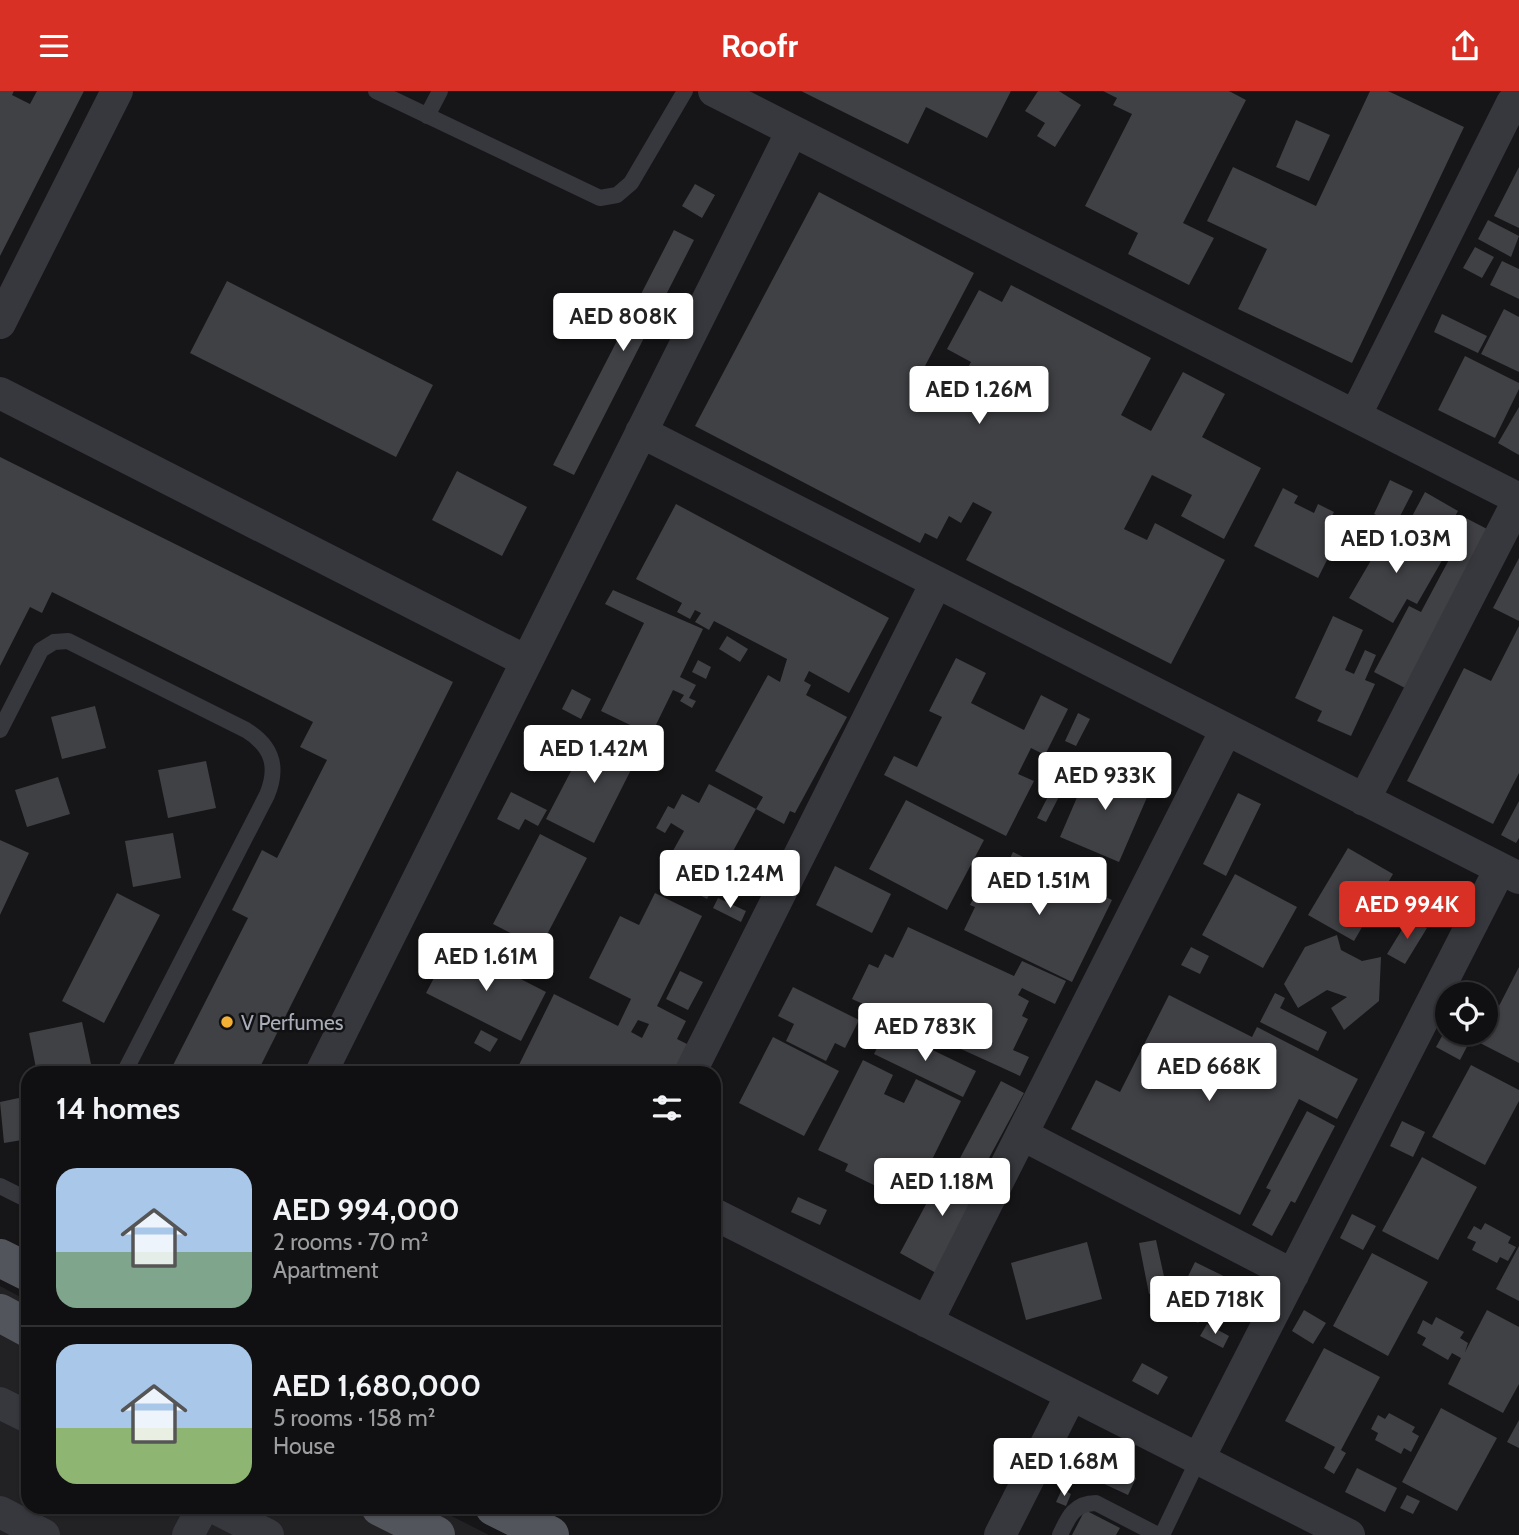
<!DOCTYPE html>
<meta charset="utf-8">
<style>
:root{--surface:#101012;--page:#1e1e20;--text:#f1f3f6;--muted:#9c9d9f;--line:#303032;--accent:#d93025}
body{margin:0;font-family:Cabin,sans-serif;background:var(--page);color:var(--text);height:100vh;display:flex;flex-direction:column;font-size:26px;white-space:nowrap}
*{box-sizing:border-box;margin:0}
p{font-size:23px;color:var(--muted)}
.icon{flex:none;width:38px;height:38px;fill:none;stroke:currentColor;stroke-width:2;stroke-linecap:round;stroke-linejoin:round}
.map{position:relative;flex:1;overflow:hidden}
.side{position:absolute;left:21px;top:975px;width:700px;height:448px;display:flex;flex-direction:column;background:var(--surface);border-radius:21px;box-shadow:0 2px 5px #0004,0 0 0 2px var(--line)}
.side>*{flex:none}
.buttons{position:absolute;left:1435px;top:891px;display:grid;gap:14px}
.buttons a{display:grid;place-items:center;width:63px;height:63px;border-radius:50%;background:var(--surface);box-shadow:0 2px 5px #0004,0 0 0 2px var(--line);font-size:35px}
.price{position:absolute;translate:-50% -60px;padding:0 16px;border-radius:7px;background:#fff;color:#222;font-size:23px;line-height:46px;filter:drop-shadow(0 2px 4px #0008)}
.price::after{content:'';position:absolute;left:50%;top:42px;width:21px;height:16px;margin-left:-10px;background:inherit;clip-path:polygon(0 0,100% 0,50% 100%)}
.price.current{background:var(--accent);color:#fff}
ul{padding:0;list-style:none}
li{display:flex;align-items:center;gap:21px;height:175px;padding:0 35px}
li+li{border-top:2px solid var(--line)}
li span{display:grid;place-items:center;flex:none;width:196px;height:140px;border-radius:21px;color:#555}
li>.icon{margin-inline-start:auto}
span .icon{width:84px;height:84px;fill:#fffc;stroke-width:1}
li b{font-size:30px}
h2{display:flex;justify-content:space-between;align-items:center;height:84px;padding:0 35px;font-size:30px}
header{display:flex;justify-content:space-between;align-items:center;height:91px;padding:0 35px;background:var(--accent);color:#fff;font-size:32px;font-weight:800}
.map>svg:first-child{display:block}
</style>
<header><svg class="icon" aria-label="menu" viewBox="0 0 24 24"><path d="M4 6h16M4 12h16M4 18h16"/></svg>Roofr<svg class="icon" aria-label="share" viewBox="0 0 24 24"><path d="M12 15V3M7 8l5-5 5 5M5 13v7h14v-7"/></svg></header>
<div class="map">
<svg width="1519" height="1444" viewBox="0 0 1519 1444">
<rect width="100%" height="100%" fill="#161618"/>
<path fill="#222225" d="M 0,1195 L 28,1210 L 28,1416 L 434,1416 L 489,1444 L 0,1444 Z"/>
<path fill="#404145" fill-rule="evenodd" d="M 0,0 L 14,0 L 12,4 L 30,13 L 37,0 L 84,0 L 0,165 Z
M 801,0 L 1011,0 L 987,47 L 926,16 L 908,53 Z
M 1038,0 L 1059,0 L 1081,14 L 1055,56 L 1037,45 L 1045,32 L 1025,20 Z
M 1103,0 L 1229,0 L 1246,9 L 1183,132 L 1214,147 L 1189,194 L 1128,163 L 1138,142 L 1085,115 L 1132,23 L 1113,14 L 1117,7 Z
M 1370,0 L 1388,0 L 1464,36 L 1352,272 L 1238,218 L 1267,158 L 1207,130 L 1233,76 L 1316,115 Z
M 1296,29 L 1330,44 L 1309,90 L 1276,76 Z
M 1519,76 L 1519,137 L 1494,125 Z
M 695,93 L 715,104 L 702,127 L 682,115 Z
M 819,101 L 974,182 L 915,294 L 949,312 L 971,271 L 947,258 L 979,199 L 1002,211 L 1011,194 L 1151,267 L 1121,324 L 1151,340 L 1183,281 L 1225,303 L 1202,346 L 1261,377 L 1224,448 L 1181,425 L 1192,404 L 1152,384 L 1124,438 L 1147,449 L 1155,432 L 1225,469 L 1171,573 L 966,469 L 992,421 L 973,411 L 961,432 L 949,425 L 937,448 L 925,442 L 920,452 L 695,335 Z
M 1488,129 L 1519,145 L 1511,166 L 1478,148 Z
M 674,139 L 694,149 L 574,384 L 553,374 Z
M 1475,156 L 1494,166 L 1482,187 L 1463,177 Z
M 1502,170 L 1519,178 L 1519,208 L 1490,194 Z
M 227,190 L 433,294 L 396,366 L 190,262 Z
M 1504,218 L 1519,226 L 1519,281 L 1481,263 Z
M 1442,223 L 1487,245 L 1478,262 L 1434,241 Z
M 1465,265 L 1519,292 L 1519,298 L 1495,347 L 1438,319 Z
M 1519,316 L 1519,364 L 1498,352 Z
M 0,366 L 453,591 L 257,982 L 169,982 L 248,827 L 232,819 L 262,759 L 277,767 L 327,669 L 300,656 L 313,631 L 52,501 L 42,522 L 30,516 L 0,575 Z
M 457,380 L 527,416 L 502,465 L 432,429 Z
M 1390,389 L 1413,400 L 1396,433 L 1374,423 Z
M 1283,397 L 1298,405 L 1294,412 L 1314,422 L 1318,413 L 1334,421 L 1330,429 L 1344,435 L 1318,487 L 1254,455 Z
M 1425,401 L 1458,420 L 1442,449 L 1409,431 Z
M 676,413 L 889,527 L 849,602 L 809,580 L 804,590 L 811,594 L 806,604 L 847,626 L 795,722 L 790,720 L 784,733 L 756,718 L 707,808 L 660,783 L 684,740 L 671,732 L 665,742 L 656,737 L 668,715 L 674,718 L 682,703 L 699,712 L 709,693 L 756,718 L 763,706 L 715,680 L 768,584 L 780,591 L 787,568 L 714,530 L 709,539 L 695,531 L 701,522 L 695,519 L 690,528 L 677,521 L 682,512 L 636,488 Z
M 1462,425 L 1489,439 L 1405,597 L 1374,581 L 1409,515 L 1421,521 L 1452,463 L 1443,459 Z
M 1391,435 L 1444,466 L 1417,513 L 1407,508 L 1393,532 L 1349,507 Z
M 1519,467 L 1519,530 L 1493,517 Z
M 613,499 L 703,538 L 680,586 L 696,594 L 689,607 L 696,610 L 692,617 L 680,610 L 684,604 L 673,599 L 651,644 L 601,620 L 644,532 L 605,513 Z
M 1333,525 L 1363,539 L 1345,579 L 1354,583 L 1365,559 L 1376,564 L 1365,589 L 1375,593 L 1351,645 L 1317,630 L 1322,620 L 1295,607 Z
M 1519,535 L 1519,682 L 1493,733 L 1407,690 L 1464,577 L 1491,590 Z
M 727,545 L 748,558 L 740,571 L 719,558 Z
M 956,567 L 986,582 L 971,612 L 1024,639 L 1041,604 L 1068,618 L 1045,664 L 1031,657 L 1018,683 L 1034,690 L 1006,745 L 884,684 L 894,665 L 917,676 L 942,626 L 929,620 Z
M 698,569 L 711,576 L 706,588 L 692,581 Z
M 572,598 L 591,608 L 581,628 L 562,618 Z
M 95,615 L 106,657 L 62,668 L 51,626 Z
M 1078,622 L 1090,628 L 1076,655 L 1065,650 Z
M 594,636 L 641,659 L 594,752 L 546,728 Z
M 1106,668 L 1132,679 L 1125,694 L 1148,704 L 1119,771 L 1060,746 L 1090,676 L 1102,681 Z
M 206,670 L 216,717 L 168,727 L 158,679 Z
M 1060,682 L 1069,686 L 1046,731 L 1037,727 Z
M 58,686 L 70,723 L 27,736 L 15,699 Z
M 511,701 L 547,719 L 538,735 L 525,728 L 519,739 L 497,728 Z
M 1238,702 L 1261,713 L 1226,785 L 1203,773 Z
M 906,709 L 984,749 L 947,819 L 869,778 Z
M 1519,710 L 1519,747 L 1516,752 L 1501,744 Z
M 173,742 L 181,787 L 133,796 L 125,750 Z
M 540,743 L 587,767 L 540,857 L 493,833 Z
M 0,749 L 29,762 L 0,824 Z
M 1348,757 L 1393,783 L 1354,850 L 1308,824 Z
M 1013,761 L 1112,809 L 1072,891 L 964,839 L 975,816 L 970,814 L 980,794 L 994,801 Z
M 835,775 L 891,803 L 872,842 L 816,814 Z
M 1235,783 L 1297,816 L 1263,877 L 1202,844 Z
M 117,802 L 160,824 L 104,932 L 62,910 Z
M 655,802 L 702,825 L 657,915 L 686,930 L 677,948 L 689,954 L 675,982 L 515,982 L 554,903 L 618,935 L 631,908 L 589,887 L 620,825 L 639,834 ZM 638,929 L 649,933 L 642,947 L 631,941 Z
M 718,807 L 746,820 L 741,831 L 713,817 Z
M 1409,827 L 1427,837 L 1405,873 L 1387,863 Z
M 908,836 L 1014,885 L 1022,870 L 1066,890 L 1055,913 L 1022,897 L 1018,904 L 1029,910 L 1022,925 L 1028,928 L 1013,959 L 1029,966 L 1020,985 L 961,958 L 966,947 L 919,925 L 914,936 L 852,908 L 869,873 L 878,877 L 885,863 L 893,867 Z
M 1337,844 L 1341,859 L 1362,870 L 1381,866 L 1379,910 L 1344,939 L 1331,917 L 1347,906 L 1327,899 L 1298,917 L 1284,893 L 1305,856 Z
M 452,853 L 546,901 L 521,950 L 426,902 Z
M 1191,856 L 1209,865 L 1200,883 L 1181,874 Z
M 1519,876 L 1519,972 L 1480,952 Z
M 680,880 L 703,891 L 688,919 L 666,908 Z
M 793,896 L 859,929 L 845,957 L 835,952 L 826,970 L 786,950 L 794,933 L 778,925 Z
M 1275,902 L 1285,907 L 1280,917 L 1327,941 L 1318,960 L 1260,931 Z
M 1169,904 L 1252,946 L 1257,936 L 1358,988 L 1337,1028 L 1299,1008 L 1240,1124 L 1071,1038 L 1096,989 L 1120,1001 Z
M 82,931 L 91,973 L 37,982 L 29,942 Z
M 1447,936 L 1447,942 L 1463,942 L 1472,946 L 1460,969 L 1436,956 Z
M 887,937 L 976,980 L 963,1006 L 874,963 Z
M 481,939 L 498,948 L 490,961 L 474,952 Z
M 773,946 L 839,980 L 804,1045 L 739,1012 Z
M 863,969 L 893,984 L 884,1003 L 904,1012 L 916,988 L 961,1010 L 914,1105 L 885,1091 L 882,1098 L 845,1080 L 848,1073 L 818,1059 Z
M 1471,974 L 1519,999 L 1519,1010 L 1485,1074 L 1432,1046 Z
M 1001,990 L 1024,1002 L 982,1080 L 959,1069 Z
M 28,1005 L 28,1048 L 4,1052 L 0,1011 Z
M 1307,1020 L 1335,1035 L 1295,1112 L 1291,1110 L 1272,1145 L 1252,1134 L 1271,1099 L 1266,1097 Z
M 1402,1030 L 1425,1041 L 1413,1066 L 1390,1055 Z
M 1422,1066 L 1477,1096 L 1438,1169 L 1382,1140 Z
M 948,1072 L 984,1090 L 936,1182 L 900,1162 Z
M 798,1106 L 827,1119 L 820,1134 L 791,1121 Z
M 1352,1123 L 1376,1135 L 1363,1159 L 1340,1147 Z
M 1485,1132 L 1511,1146 L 1508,1152 L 1516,1156 L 1508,1170 L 1500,1166 L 1497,1172 L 1472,1159 L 1476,1151 L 1467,1147 L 1474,1135 L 1481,1139 Z
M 1156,1149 L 1167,1199 L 1149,1203 L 1139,1152 Z
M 1087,1151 L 1102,1208 L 1026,1229 L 1011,1172 Z
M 1519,1155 L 1519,1210 L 1496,1198 Z
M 1372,1162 L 1428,1191 L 1388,1265 L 1333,1235 Z
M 1195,1171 L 1246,1196 L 1232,1221 L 1224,1216 L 1219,1228 L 1204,1222 L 1198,1232 L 1172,1218 Z
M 1304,1219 L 1326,1232 L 1313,1253 L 1292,1240 Z
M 1487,1219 L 1519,1236 L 1519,1293 L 1503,1322 L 1448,1293 L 1461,1267 L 1452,1262 L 1448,1269 L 1422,1254 L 1426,1247 L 1417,1242 L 1423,1229 L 1432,1234 L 1436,1226 L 1464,1241 L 1460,1247 L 1468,1252 L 1465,1261 Z
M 1207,1233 L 1229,1245 L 1223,1257 L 1200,1245 Z
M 1324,1257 L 1380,1286 L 1341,1359 L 1346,1362 L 1334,1383 L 1324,1377 L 1335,1356 L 1285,1330 Z
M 1142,1272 L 1168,1286 L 1158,1304 L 1132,1290 Z
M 1441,1317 L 1497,1347 L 1457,1420 L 1402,1391 Z
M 1389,1322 L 1415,1336 L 1412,1341 L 1419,1345 L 1411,1361 L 1404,1357 L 1401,1363 L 1375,1349 L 1378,1342 L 1371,1338 L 1378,1324 L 1385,1328 Z
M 1519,1329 L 1519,1357 L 1507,1351 Z
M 1093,1368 L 1136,1387 L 1128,1404 L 1085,1384 Z
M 1357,1377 L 1397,1397 L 1385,1421 L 1345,1401 Z
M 1062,1398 L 1071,1403 L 1066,1415 L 1056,1411 Z
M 1407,1404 L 1420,1410 L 1413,1423 L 1400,1417 Z
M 1085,1419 L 1120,1437 L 1116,1444 L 1072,1444 Z"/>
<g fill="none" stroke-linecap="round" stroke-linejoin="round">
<path stroke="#37383d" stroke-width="16" d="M 376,0 L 600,107 L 617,104 L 631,92 L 685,0
M 427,25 L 440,0
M 0,639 L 41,559 L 54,551 L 68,550 L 246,639 C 272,655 279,675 267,704 L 124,982
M 0,1095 L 28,1109
M 1060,1444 C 1068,1427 1074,1412 1096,1412 L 1158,1444
M 1162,1444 L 1199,1367"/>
<path stroke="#37383d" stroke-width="32" d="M 714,0 L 1519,408
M 0,232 L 117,0
M 0,302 L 526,570
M 1355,325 L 1512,12
M 641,341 L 1519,787
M 1364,709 L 1519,408
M 321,982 L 792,40
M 690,982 L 936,492
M 1023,1044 L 1293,1184
M 714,1123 L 1349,1444
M 927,1231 L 1226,639
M 0,1312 L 28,1326
M 1199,1367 L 1500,778
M 213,1416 L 268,1444
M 0,1421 L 44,1444
M 188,1444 L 203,1416
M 1000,1444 L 1071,1304"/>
<path stroke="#53555c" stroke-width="38" d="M 0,1167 L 28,1181
M 0,1222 L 28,1237
M 380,1416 L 436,1444
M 494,1416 L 550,1444"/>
</g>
<circle fill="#f2b134" stroke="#111113" stroke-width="2.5" cx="227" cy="931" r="7"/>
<g text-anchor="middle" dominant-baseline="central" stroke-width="5" stroke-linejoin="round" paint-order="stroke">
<g font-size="21" fill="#a8adb8" stroke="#111113" text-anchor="start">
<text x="241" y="931">V Perfumes</text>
</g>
</g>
</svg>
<div class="buttons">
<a><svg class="icon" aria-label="locate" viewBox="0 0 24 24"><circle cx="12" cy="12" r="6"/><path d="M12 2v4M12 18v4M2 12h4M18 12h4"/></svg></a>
</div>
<b class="price" style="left:623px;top:262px">AED 808K</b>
<b class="price" style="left:979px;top:335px">AED 1.26M</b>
<b class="price" style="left:1396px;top:484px">AED 1.03M</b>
<b class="price" style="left:594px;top:694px">AED 1.42M</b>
<b class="price" style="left:1105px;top:721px">AED 933K</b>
<b class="price" style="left:730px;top:819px">AED 1.24M</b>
<b class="price" style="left:1039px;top:826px">AED 1.51M</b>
<b class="price current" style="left:1407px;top:850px">AED 994K</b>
<b class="price" style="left:486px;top:902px">AED 1.61M</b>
<b class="price" style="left:925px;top:972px">AED 783K</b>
<b class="price" style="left:1209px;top:1012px">AED 668K</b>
<b class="price" style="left:942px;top:1127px">AED 1.18M</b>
<b class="price" style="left:1215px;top:1245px">AED 718K</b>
<b class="price" style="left:1064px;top:1407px">AED 1.68M</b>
<section class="side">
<h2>14 homes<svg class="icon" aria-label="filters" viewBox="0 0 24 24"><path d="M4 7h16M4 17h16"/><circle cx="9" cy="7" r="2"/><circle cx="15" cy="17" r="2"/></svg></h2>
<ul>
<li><span style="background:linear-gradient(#a9c7e8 60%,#7fa58c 0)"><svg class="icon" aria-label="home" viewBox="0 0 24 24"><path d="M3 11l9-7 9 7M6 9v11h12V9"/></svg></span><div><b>AED 994,000</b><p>2 rooms · 70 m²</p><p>Apartment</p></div></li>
<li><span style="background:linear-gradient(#a9c7e8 60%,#8fb573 0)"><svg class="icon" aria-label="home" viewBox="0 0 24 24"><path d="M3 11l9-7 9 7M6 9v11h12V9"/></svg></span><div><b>AED 1,680,000</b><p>5 rooms · 158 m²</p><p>House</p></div></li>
</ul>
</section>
</div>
